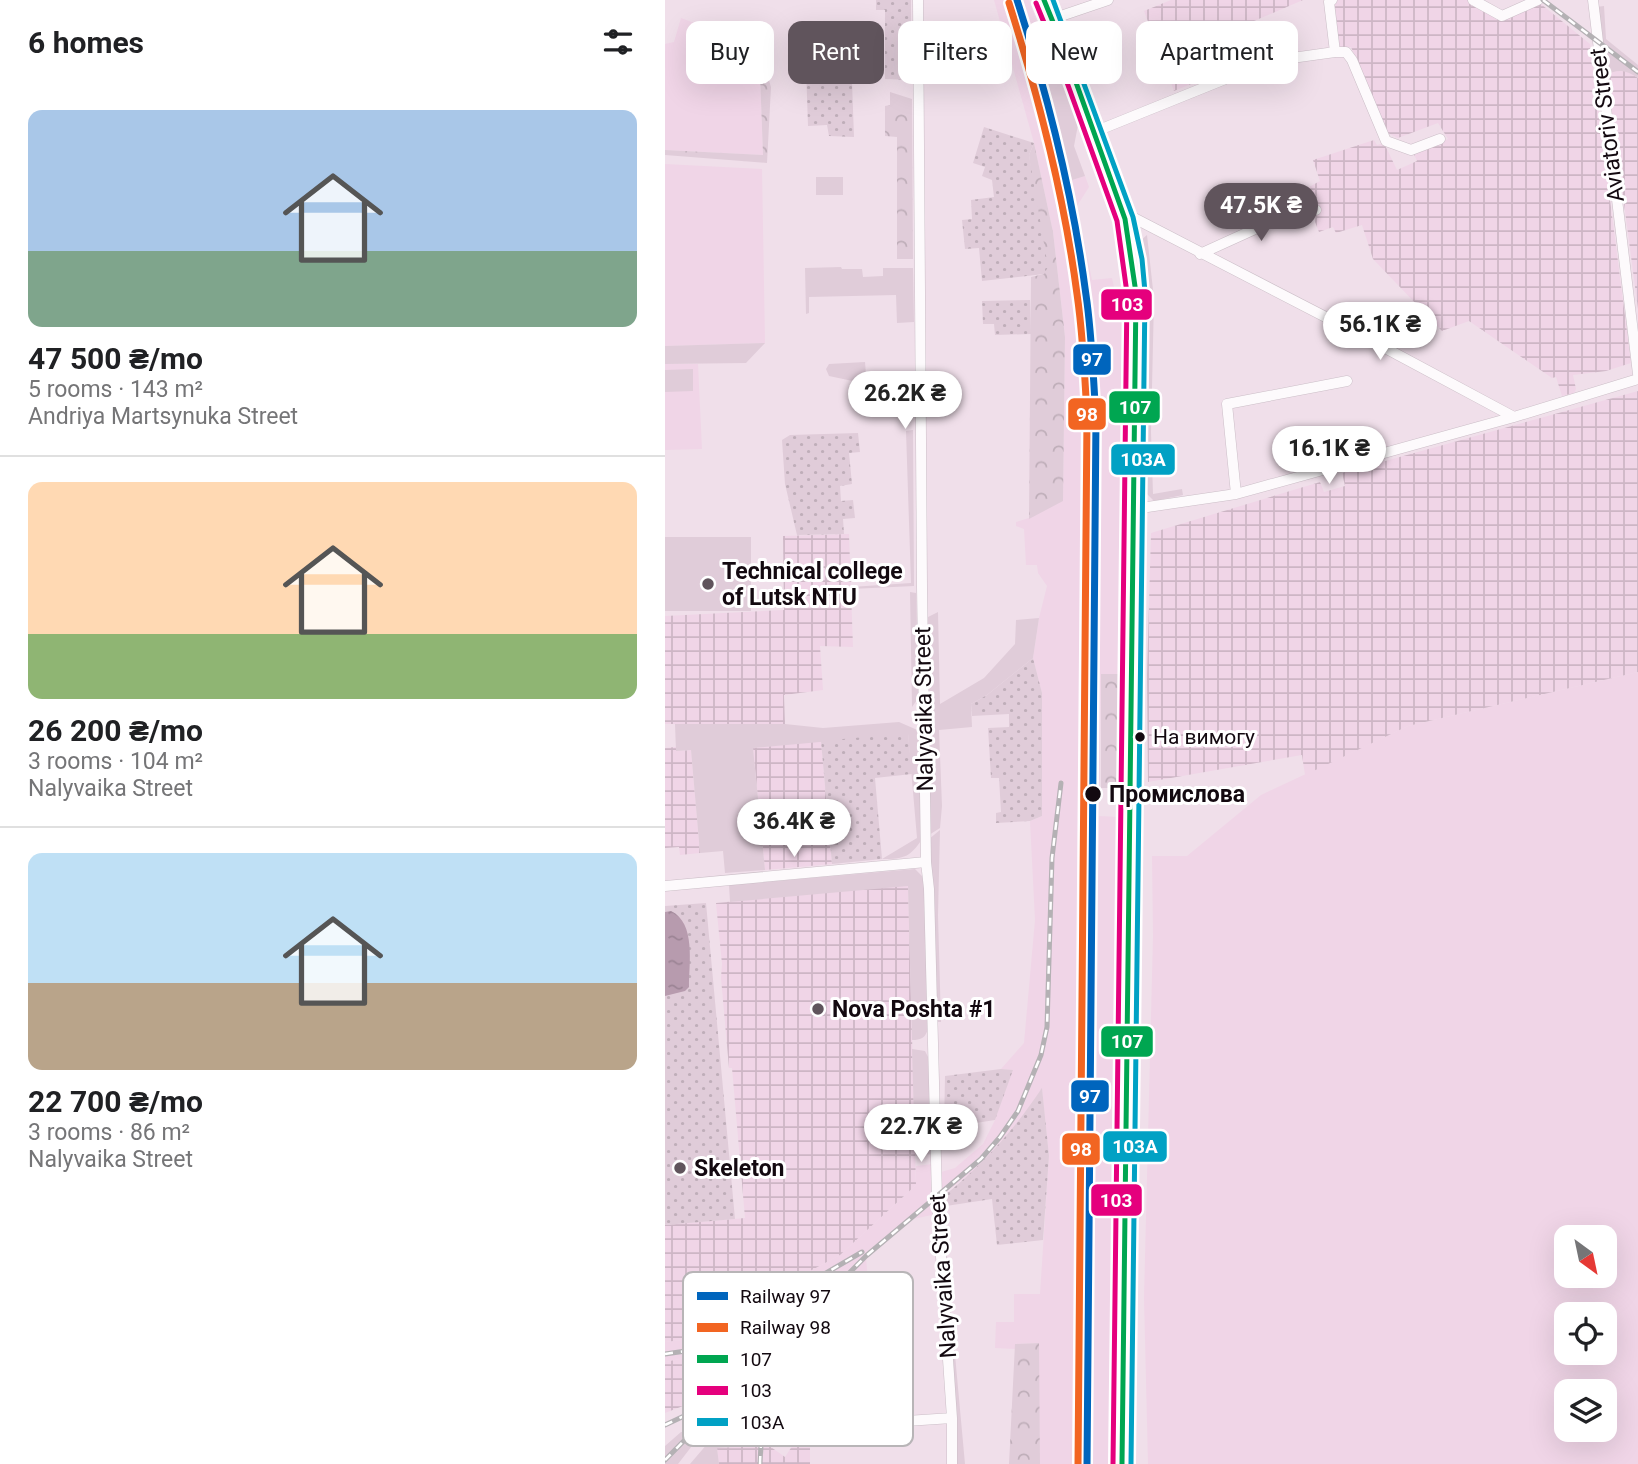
<!DOCTYPE html>
<meta charset="utf-8">
<style>
:root{--surface:#fff;--page:#f6f6f6;--text:#202124;--muted:#757577;--line:#e0e0e0;--accent:#60545c}
body{margin:0;font-family:Roboto,sans-serif;background:var(--page);color:var(--text);height:100vh;display:flex;flex-direction:column;font-size:26px;white-space:nowrap}
*{box-sizing:border-box;margin:0}
p{font-size:23px;color:var(--muted)}
.icon{flex:none;width:38px;height:38px;fill:none;stroke:currentColor;stroke-width:2;stroke-linecap:round;stroke-linejoin:round}
.map{position:relative;flex:1;overflow:hidden}
.drawer{display:flex;flex-direction:column;background:var(--surface);width:665px}
.drawer>*{flex:none}
.top-card{position:absolute;left:21px;top:21px;width:665px;height:63px;display:flex;gap:14px}
.needle{width:46px;rotate:147deg}
.fabs{position:absolute;left:889px;top:1225px;display:grid;gap:14px}
.fabs a{display:grid;place-items:center;width:63px;height:63px;border-radius:14px;background:var(--surface);box-shadow:0 7px 28px #0002;font-size:35px}
.price{position:absolute;translate:-50% -60px;padding:0 16px;border-radius:24px;background:#fff;color:#222;font-size:23px;line-height:46px;filter:drop-shadow(0 2px 4px #0008)}
.price::after{content:'';position:absolute;left:50%;top:42px;width:21px;height:16px;margin-left:-10px;background:inherit;clip-path:polygon(0 0,100% 0,50% 100%)}
.price.on{background:var(--accent);color:#fff}
ul{padding:0;list-style:none}
li{display:grid;align-content:center;gap:14px;height:371px;padding:0 28px}
li+li{border-top:2px solid var(--line)}
li span{display:grid;place-items:center;height:217px;border-radius:14px;color:#555}
li>.icon{margin-inline-start:auto}
span .icon{width:126px;height:126px;fill:#fffc;stroke-width:1}
li b{font-size:30px}
h2{display:flex;justify-content:space-between;align-items:center;height:84px;padding:0 28px;font-size:30px}
.chip{padding:0 24px;border-radius:14px;background:var(--surface);box-shadow:0 7px 28px #0002;font-size:24px;line-height:63px}
.chip.on{background:var(--accent);color:#fff}
main{display:flex;flex:1;min-height:0}
.map>svg:first-child{display:block}
</style>
<main>
<section class="drawer">
<h2>6 homes<svg class="icon" aria-label="filters" viewBox="0 0 24 24"><path d="M4 7h16M4 17h16"/><circle cx="9" cy="7" r="2"/><circle cx="15" cy="17" r="2"/></svg></h2>
<ul>
<li><span style="background:linear-gradient(#a9c7e8 65%,#7fa58c 0)"><svg class="icon" aria-label="home" viewBox="0 0 24 24"><path d="M3 11l9-7 9 7M6 9v11h12V9"/></svg></span><div><b>47 500 ₴/mo</b><p>5 rooms · 143 m²</p><p>Andriya Martsynuka Street</p></div></li>
<li><span style="background:linear-gradient(#ffd9b3 70%,#8fb573 0)"><svg class="icon" aria-label="home" viewBox="0 0 24 24"><path d="M3 11l9-7 9 7M6 9v11h12V9"/></svg></span><div><b>26 200 ₴/mo</b><p>3 rooms · 104 m²</p><p>Nalyvaika Street</p></div></li>
<li><span style="background:linear-gradient(#bfe0f5 60%,#b9a48a 0)"><svg class="icon" aria-label="home" viewBox="0 0 24 24"><path d="M3 11l9-7 9 7M6 9v11h12V9"/></svg></span><div><b>22 700 ₴/mo</b><p>3 rooms · 86 m²</p><p>Nalyvaika Street</p></div></li>
</ul>
</section>
<div class="map">
<svg width="973" height="1464" viewBox="0 0 973 1464">
<defs>
<pattern id="industrial-grid" width="8" height="8" patternUnits="userSpaceOnUse" patternTransform="scale(1.75)"><rect width="8" height="8" fill="#f0d5e7"/><path d="M0 4h8M4 0v8" fill="none" stroke="#cdb6c5"/></pattern>
<pattern id="forest-crowns" width="20" height="18" patternUnits="userSpaceOnUse" patternTransform="scale(1.75)"><rect width="20" height="18" fill="#e0ccd9"/><path d="M2 6a3 3 0 1 1 6 0M12 15a3 3 0 1 1 6 0" fill="none" stroke="#bfaeb9"/></pattern>
<pattern id="park-dots" width="8" height="8" patternUnits="userSpaceOnUse" patternTransform="scale(1.75)"><rect width="8" height="8" fill="#e0ccd9"/><path d="M2 2h.1M6 6h.1" fill="none" stroke="#bfaeb9" stroke-width="1.8" stroke-linecap="round"/></pattern>
<pattern id="water-ripples" width="26" height="14" patternUnits="userSpaceOnUse" patternTransform="scale(1.75)"><rect width="26" height="14" fill="#b79bae"/><path d="M2 4q2-2 4 0t4 0M15 11q2-2 4 0t4 0" fill="none" stroke="#9c8495"/></pattern>
</defs>
<rect width="100%" height="100%" fill="#f0dfea"/>
<path fill="#f0d5e7" fill-rule="evenodd" d="M 329,0 L 364,0 L 377,36 L 370,39 L 407,180 L 420,176 L 424,187 L 412,206 L 427,280 L 447,278 L 461,342 L 459,674 L 436,675 L 434,816 L 454,817 L 445,1464 L 375,1464 L 373,1343 L 350,1344 L 350,1349 L 330,1348 L 331,1322 L 349,1322 L 349,1294 L 375,1294 L 384,1156 L 377,1089 L 360,1114 L 314,1167 L 277,1195 L 276,1172 L 290,1168 L 318,1144 L 330,1120 L 347,1070 L 336,1069 L 359,1043 L 370,920 L 365,821 L 377,816 L 377,693 L 368,658 L 374,618 L 382,586 L 373,573 L 372,565 L 361,565 L 359,529 L 351,526 L 351,522 L 364,518 L 398,500 L 400,337 L 388,232 L 369,143 Z
M 16,18 L 94,47 L 98,155 L 0,150 L 0,44 L 9,42 Z
M 0,164 L 97,169 L 100,343 L 0,346 Z
M 0,364 L 33,364 L 37,449 L 0,450 Z
M 973,672 L 973,1464 L 483,1464 L 479,1298 L 488,936 L 487,856 L 522,856 L 596,795 L 743,726 ZM 901,1237 L 940,1237 L 940,1276 L 901,1276 ZM 901,1314 L 940,1314 L 940,1353 L 901,1353 ZM 901,1391 L 940,1391 L 940,1430 L 901,1430 Z
M 267,1164 L 267,1215 L 248,1219 L 201,1258 L 203,1280 L 183,1280 L 143,1322 L 116,1369 L 125,1380 L 130,1426 L 64,1430 L 41,1429 L 26,1420 L 18,1406 L 78,1368 L 74,1347 L 0,1362 L 0,1342 L 67,1334 L 89,1327 L 123,1305 L 115,1287 L 175,1255 L 251,1185 L 251,1166 Z"/>
<path fill="url(#industrial-grid)" d="M 506,0 L 638,0 L 552,37 L 560,70 L 509,91 L 479,11 Z
M 673,0 L 803,0 L 835,20 L 865,5 L 876,4 L 925,44 L 966,363 L 941,371 L 908,375 L 911,389 L 909,393 L 897,396 L 891,377 L 887,378 L 804,321 L 777,331 L 708,259 L 697,225 L 671,233 L 668,227 L 654,232 L 650,222 L 651,206 L 642,188 L 655,181 L 648,160 L 709,140 L 712,145 L 719,143 L 732,170 L 752,161 L 748,152 L 783,139 L 773,123 L 733,138 L 723,133 L 686,47 L 674,47 L 668,6 Z
M 946,71 L 962,71 L 973,78 L 973,309 L 942,75 Z
M 973,391 L 973,672 L 743,726 L 640,775 L 637,755 L 483,782 L 482,675 L 486,533 L 655,482 L 659,492 L 680,486 L 677,473 Z
M 184,534 L 188,647 L 155,646 L 158,690 L 119,695 L 120,724 L 0,724 L 0,616 L 119,610 L 118,536 Z
M 156,741 L 167,864 L 100,870 L 88,748 Z
M 11,747 L 12,751 L 26,750 L 35,853 L 15,855 L 14,847 L 0,848 L 0,748 Z
M 243,885 L 251,1185 L 175,1255 L 115,1287 L 123,1306 L 89,1327 L 67,1334 L 0,1342 L 0,1225 L 80,1218 L 67,1068 L 64,1068 L 56,978 L 57,964 L 51,903 Z
M 74,1347 L 78,1368 L 18,1406 L 0,1413 L 0,1362 Z
M 133,1437 L 145,1437 L 145,1464 L 54,1464 L 52,1448 L 103,1445 L 120,1457 Z"/>
<path fill="#e0ccd9" d="M 939,6 L 941,39 L 973,65 L 973,78 C 961,70 952,68 940,76 L 931,7 Z
M 393,71 L 413,125 L 409,146 L 420,176 L 407,180 L 380,76 Z
M 151,177 L 178,177 L 178,195 L 151,195 Z
M 482,235 L 489,299 L 486,432 L 488,494 L 517,489 L 518,495 L 489,501 L 481,493 L 481,301 L 475,241 Z
M 176,267 L 177,269 L 197,269 L 198,277 L 218,276 L 218,268 L 248,268 L 249,322 L 232,323 L 231,295 L 144,297 L 144,313 L 141,314 L 140,268 Z
M 100,343 L 81,363 L 0,364 L 0,346 Z
M 200,362 L 201,375 L 197,383 L 164,376 L 161,369 L 164,364 Z
M 28,369 L 28,391 L 0,392 L 0,370 Z
M 248,430 L 249,586 L 186,589 L 186,587 L 246,583 L 241,431 Z
M 0,537 L 86,537 L 86,611 L 0,611 Z
M 245,592 L 251,593 L 254,697 L 247,707 Z
M 273,612 L 275,704 L 319,678 L 350,644 L 351,620 L 374,618 L 368,658 L 322,695 L 306,704 L 307,727 L 274,730 L 277,806 L 275,828 L 264,835 L 263,617 Z
M 234,722 L 257,732 L 258,838 C 245,857 240,859 217,859 L 252,838 L 243,734 L 88,748 L 100,870 L 60,873 L 58,851 L 35,853 L 26,750 L 11,751 L 10,724 L 120,724 L 158,728 Z
M 275,830 L 273,915 L 276,1022 L 272,1022 L 268,879 L 264,869 L 264,839 Z
M 250,869 L 259,878 L 263,1028 C 261,1038 256,1040 247,1040 L 243,886 L 65,902 L 64,885 Z
M 247,1049 L 260,1051 L 264,1059 L 267,1154 L 250,1156 Z
M 289,1344 L 300,1464 L 291,1464 L 286,1345 Z
M 26,1431 L 30,1442 L 13,1464 L 0,1464 L 0,1446 L 16,1432 Z
M 104,1436 L 103,1445 L 52,1448 L 54,1464 L 25,1464 L 43,1443 L 49,1440 Z"/>
<path fill="url(#forest-crowns)" d="M 94,47 L 106,87 L 102,163 L 0,155 L 0,150 L 98,155 Z
M 225,92 L 247,99 L 248,259 L 232,259 L 232,137 L 220,136 L 220,106 L 225,105 Z
M 369,143 L 388,232 L 400,337 L 398,501 L 364,519 L 366,277 L 379,274 L 364,155 Z
M 436,674 L 459,674 L 458,788 L 436,788 Z
M 374,1343 L 375,1464 L 344,1464 L 350,1344 Z"/>
<path fill="url(#park-dots)" d="M 211,0 L 246,0 L 246,80 L 220,79 L 220,10 L 211,10 Z
M 148,26 L 185,27 L 189,137 L 164,136 L 162,125 L 143,126 L 141,68 L 149,64 Z
M 319,127 L 369,143 L 364,155 L 383,267 L 379,274 L 317,281 L 314,248 L 300,249 L 297,220 L 307,219 L 306,200 L 329,197 L 327,180 L 317,176 L 320,167 L 308,163 Z
M 365,300 L 366,334 L 330,335 L 329,324 L 318,324 L 317,301 Z
M 193,433 L 195,452 L 184,453 L 187,484 L 175,486 L 176,501 L 188,500 L 190,518 L 178,519 L 179,534 L 132,535 L 120,484 L 117,440 L 125,435 Z
M 368,658 L 377,693 L 377,816 L 365,821 L 331,823 L 331,813 L 336,812 L 334,778 L 326,778 L 323,728 L 344,727 L 344,714 L 307,716 L 306,704 L 322,695 Z
M 243,733 L 247,774 L 210,778 L 217,859 L 167,864 L 156,741 Z
M 41,903 L 70,1219 L 0,1225 L 0,906 Z
M 336,1069 L 348,1070 L 330,1120 L 279,1128 L 280,1076 Z
M 377,1088 L 384,1156 L 378,1240 L 332,1245 L 327,1199 L 281,1206 L 280,1195 C 319,1163 349,1130 377,1088 Z"/>
<path fill="url(#water-ripples)" d="M 6,911 C 31,923 24,963 24,987 L 20,991 L 0,996 L 0,912 Z"/>
<g fill="none" stroke-linecap="round" stroke-linejoin="round">
<defs>
<path id="minor" d="M 253,0 L 257,587 L 261,862 L 264,889 L 272,1198 L 287,1418 L 287,1464
M 808,0 L 837,16 L 873,0
M 928,0 L 973,374
M 387,19 L 443,0
M 670,52 L 681,52 L 687,60 L 721,141 L 746,150 L 775,139
M 429,132 L 605,61 L 670,52 L 664,2 L 667,0
M 460,219 L 469,218 L 709,342 L 849,417 L 973,379
M 535,254 L 632,210 L 651,210
M 571,494 L 562,404 L 682,381
M 469,509 L 571,494 L 849,417
M 0,886 L 261,862
M 44,1434 L 287,1418"/>
<path id="major" d="M 379,0 L 399,49 L 460,219 L 468,261 L 471,293 L 457,1464"/>
</defs>
<use href="#minor" stroke="#cbbec7" stroke-width="11"/>
<use href="#major" stroke="#c2b2bd" stroke-width="14"/>
<use href="#minor" stroke="#fdfafc" stroke-width="10"/>
<use href="#major" stroke="#f8f2f6" stroke-width="12"/>
<defs>
<path id="rail" d="M 878,0 L 973,72
M 125,1294 L 197,1252
M 0,1354 L 76,1343 L 115,1323 L 154,1293
M 0,1425 L 34,1409 L 52,1396
M 0,1460 L 201,1256 L 316,1159 L 335,1137 L 353,1111 L 376,1055 L 382,1027 L 387,858 L 396,783
M 95,1464 C 96,1416 109,1372 136,1331"/>
</defs>
<use href="#rail" stroke="#b4b1b4" stroke-width="5"/>
<use href="#rail" stroke="#fff" stroke-width="2.5" stroke-dasharray="8" stroke-linecap="butt"/>
<defs>
<path id="bus-1" d="M 379,0 L 399,49 L 460,219 L 471,293 L 457,1464"/>
<path id="bus-2" d="M 371,3 L 391,52 L 452,221 L 462,293 L 448,1464"/>
<path id="bus-3" d="M 388,0 L 468,217 L 477,259 L 480,292 L 466,1464"/>
</defs>
<use href="#bus-1" stroke="#fff" stroke-width="10"/>
<use href="#bus-2" stroke="#fff" stroke-width="10"/>
<use href="#bus-3" stroke="#fff" stroke-width="10"/>
<use href="#bus-1" stroke="#00a651" stroke-width="5"/>
<use href="#bus-2" stroke="#e5007d" stroke-width="5"/>
<use href="#bus-3" stroke="#01a1c4" stroke-width="5"/>
<defs>
<path id="rail-1" d="M 352,0 C 383,96 408,195 421,295 C 427,335 428,376 431,417 L 422,1464"/>
<path id="rail-2" d="M 344,3 C 374,98 399,195 412,294 C 418,335 420,376 422,417 L 413,1464"/>
</defs>
<use href="#rail-1" stroke="#fff" stroke-width="12"/>
<use href="#rail-2" stroke="#fff" stroke-width="12"/>
<use href="#rail-1" stroke="#0065bd" stroke-width="7"/>
<use href="#rail-2" stroke="#f26522" stroke-width="7"/>
</g>
<g fill="#60545c" stroke="#fff" stroke-width="2.5">
<circle cx="43" cy="584" r="7"/>
<circle cx="153" cy="1009" r="7"/>
<circle cx="15" cy="1168" r="7"/>
</g>
<g fill="#130910" stroke="#fff" stroke-width="2.5">
<circle cx="475" cy="737" r="6"/>
<circle cx="428" cy="794" r="9"/>
</g>
<g text-anchor="middle" dominant-baseline="central" stroke-width="6" stroke-linejoin="round" paint-order="stroke">
<g font-size="21" fill="#130910" stroke="#fff" text-anchor="start">
<text x="488" y="737">На вимогу</text>
</g>
<g font-size="23" fill="#130910" stroke="#fff">
<text transform="translate(942 125) rotate(-97)">Aviatoriv Street</text>
<text transform="translate(259 709) rotate(-91)">Nalyvaika Street</text>
<text transform="translate(278 1276) rotate(-94)">Nalyvaika Street</text>
</g>
<g font-size="23" font-weight="bold" fill="#130910" stroke="#fff" text-anchor="start">
<text x="57" y="571">Technical college<tspan x="57" dy="26">of Lutsk NTU</tspan></text>
<text x="167" y="1009">Nova Poshta #1</text>
<text x="29" y="1168">Skeleton</text>
</g>
<g font-size="23" font-weight="bold" fill="#130910" stroke="#fff" text-anchor="start">
<text x="444" y="794">Промислова</text>
</g>
</g>
<rect x="18" y="1272" width="230" height="174" rx="10" fill="#fff" stroke="#b8b5b7" stroke-width="2"/>
<rect x="32" y="1292" width="31" height="8" fill="#0065bd"/>
<rect x="32" y="1323" width="31" height="9" fill="#f26522"/>
<rect x="32" y="1355" width="31" height="8" fill="#00a651"/>
<rect x="32" y="1386" width="31" height="9" fill="#e5007d"/>
<rect x="32" y="1418" width="31" height="8" fill="#01a1c4"/>
<g font-size="19" fill="#130910">
<text x="75" y="1303">Railway 97</text>
<text x="75" y="1334">Railway 98</text>
<text x="75" y="1366">107</text>
<text x="75" y="1397">103</text>
<text x="75" y="1429">103А</text>
</g>
<g stroke="#fff" stroke-width="2.5">
<rect x="435" y="288" width="53" height="33" rx="7" fill="#e5007d"/>
<rect x="407" y="343" width="40" height="33" rx="7" fill="#0065bd"/>
<rect x="443" y="390" width="53" height="34" rx="7" fill="#00a651"/>
<rect x="402" y="397" width="40" height="34" rx="7" fill="#f26522"/>
<rect x="445" y="443" width="66" height="33" rx="7" fill="#01a1c4"/>
<rect x="435" y="1025" width="54" height="33" rx="7" fill="#00a651"/>
<rect x="405" y="1079" width="40" height="34" rx="7" fill="#0065bd"/>
<rect x="437" y="1130" width="66" height="33" rx="7" fill="#01a1c4"/>
<rect x="396" y="1132" width="40" height="34" rx="7" fill="#f26522"/>
<rect x="425" y="1183" width="53" height="34" rx="7" fill="#e5007d"/>
</g>
<g font-size="19" text-anchor="middle" font-weight="bold" fill="#fff">
<text x="462" y="311">103</text>
<text x="427" y="366">97</text>
<text x="470" y="414">107</text>
<text x="422" y="421">98</text>
<text x="478" y="466">103А</text>
<text x="462" y="1048">107</text>
<text x="425" y="1103">97</text>
<text x="470" y="1153">103А</text>
<text x="416" y="1156">98</text>
<text x="451" y="1207">103</text>
</g>
</svg>
<div class="fabs">
<a><svg class="needle" viewBox="-14 -14 28 28"><path d="M0-13l5 13h-10z" fill="#e53935"/><path d="M0 13l5-13h-10z" fill="#757577"/></svg></a>
<a><svg class="icon" aria-label="locate" viewBox="0 0 24 24"><circle cx="12" cy="12" r="6"/><path d="M12 2v4M12 18v4M2 12h4M18 12h4"/></svg></a>
<a><svg class="icon" aria-label="layers" viewBox="0 0 24 24"><path d="M12 4l9 5-9 5-9-5zM3 14l9 5 9-5"/></svg></a>
</div>
<b class="price on" style="left:596px;top:243px">47.5K ₴</b>
<b class="price" style="left:715px;top:362px">56.1K ₴</b>
<b class="price" style="left:240px;top:431px">26.2K ₴</b>
<b class="price" style="left:664px;top:486px">16.1K ₴</b>
<b class="price" style="left:129px;top:859px">36.4K ₴</b>
<b class="price" style="left:256px;top:1164px">22.7K ₴</b>
<div class="top-card">
<a class="chip">Buy</a>
<a class="chip on">Rent</a>
<a class="chip">Filters</a>
<a class="chip">New</a>
<a class="chip">Apartment</a>
</div>
</div>
</main>
